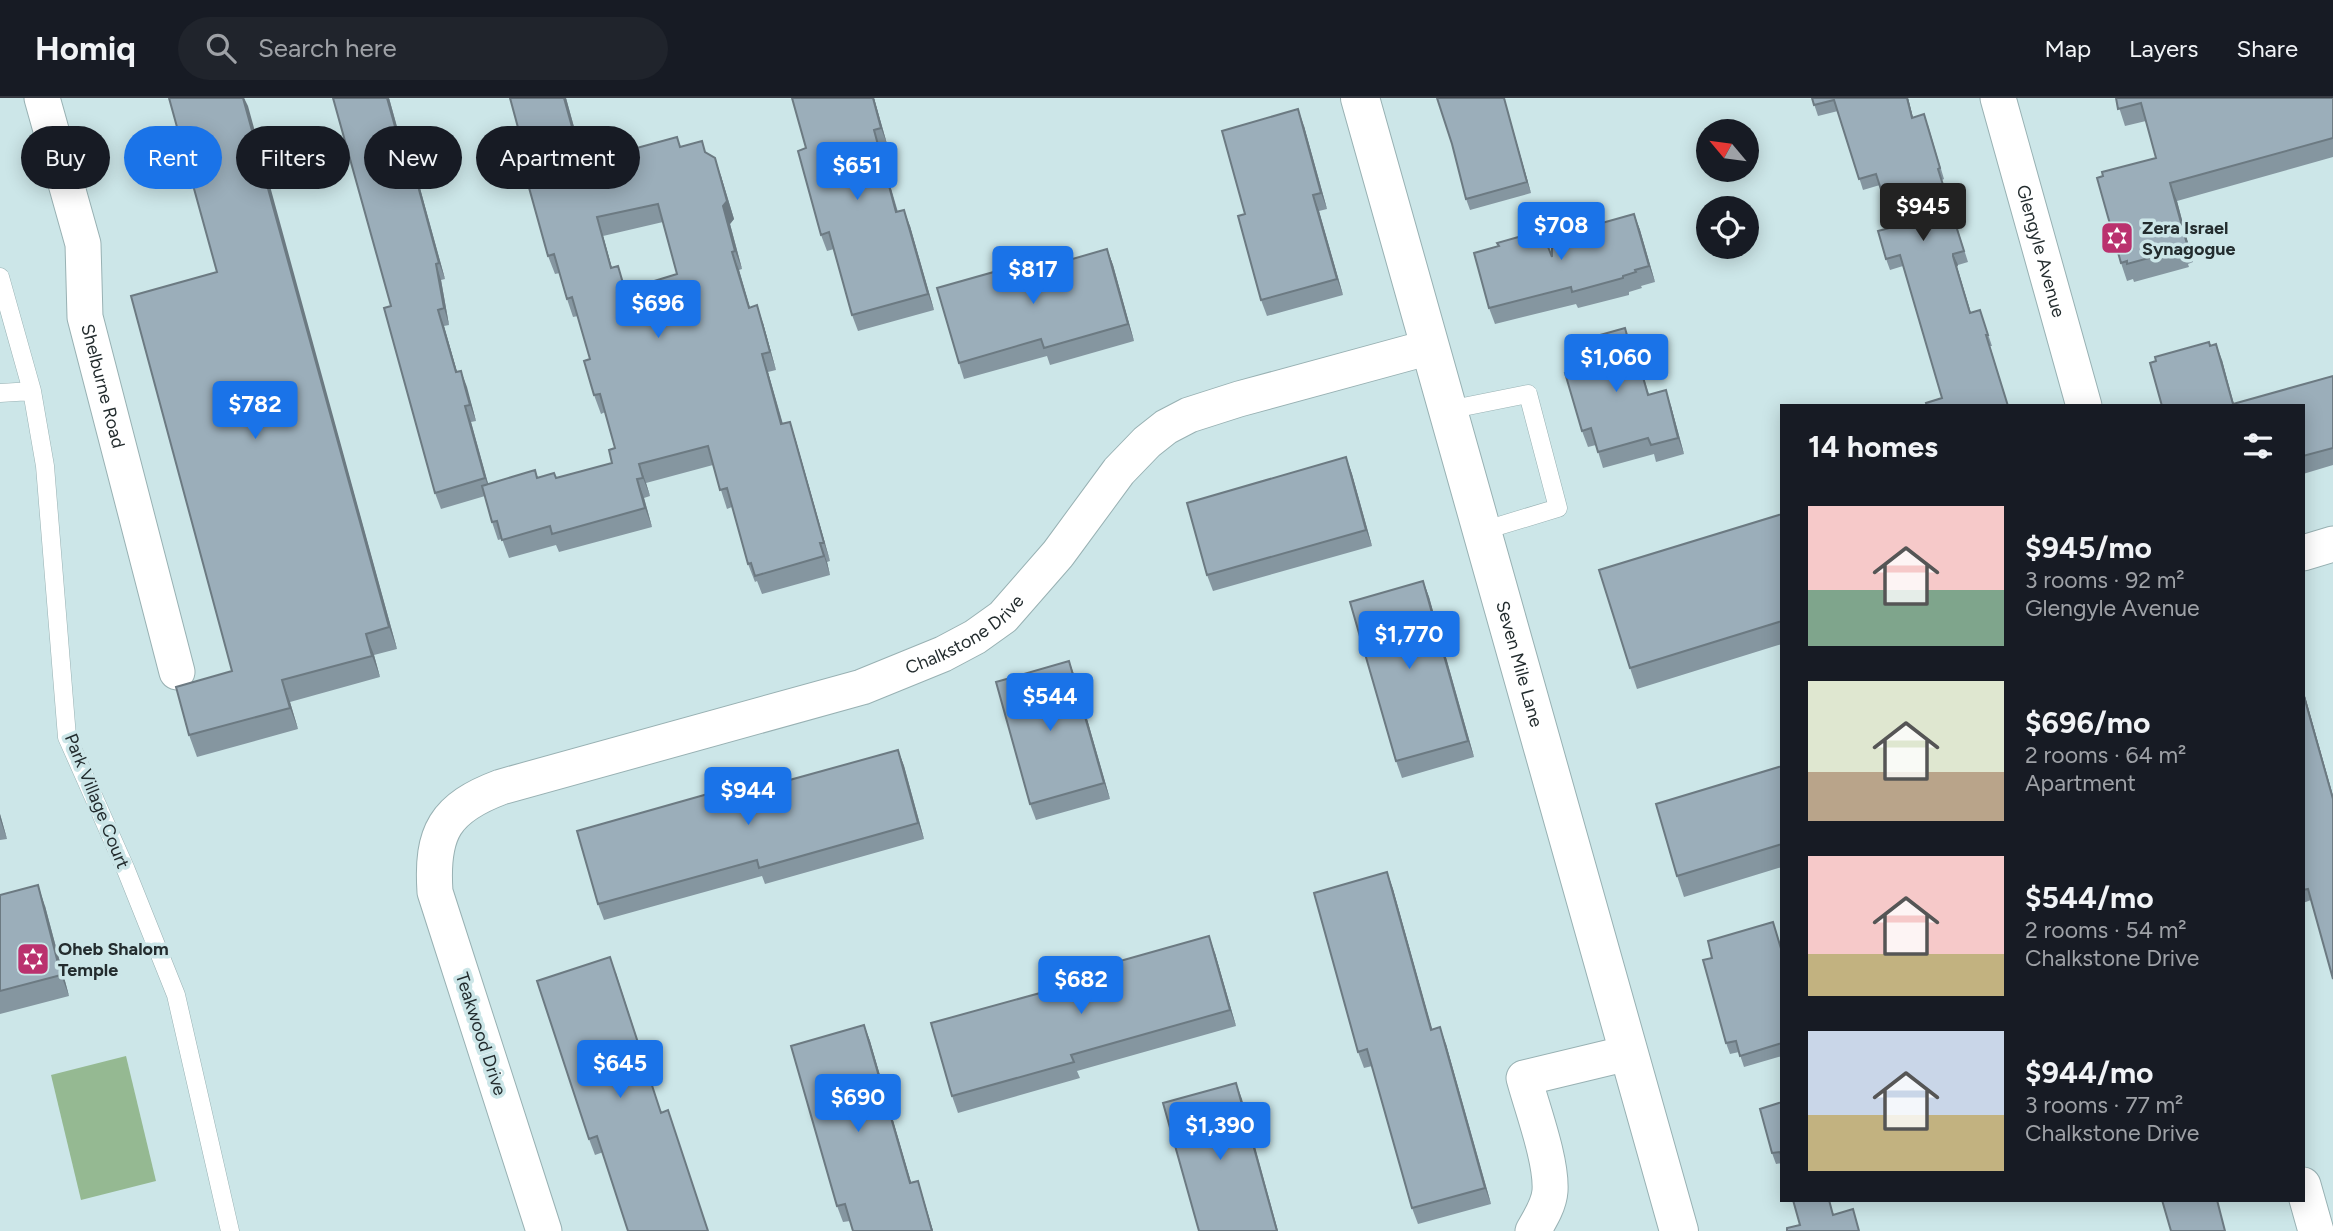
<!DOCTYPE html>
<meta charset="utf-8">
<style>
:root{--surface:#171b24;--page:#20242c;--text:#f1f3f6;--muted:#9ea1a6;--line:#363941;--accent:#1a73e8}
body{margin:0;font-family:Figtree,sans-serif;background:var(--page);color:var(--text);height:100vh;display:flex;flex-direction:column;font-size:26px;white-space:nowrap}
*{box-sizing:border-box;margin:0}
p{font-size:23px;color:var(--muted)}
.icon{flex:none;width:38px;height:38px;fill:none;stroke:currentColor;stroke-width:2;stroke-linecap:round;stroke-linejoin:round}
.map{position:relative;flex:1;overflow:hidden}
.side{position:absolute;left:1780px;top:306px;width:525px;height:798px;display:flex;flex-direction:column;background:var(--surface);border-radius:0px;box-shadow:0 4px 18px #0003}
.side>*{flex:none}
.hud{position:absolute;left:21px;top:28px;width:665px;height:63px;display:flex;gap:14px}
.needle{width:46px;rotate:299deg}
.controls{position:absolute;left:1696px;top:21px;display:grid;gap:14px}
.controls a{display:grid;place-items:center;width:63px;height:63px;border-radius:50%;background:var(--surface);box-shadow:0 4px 18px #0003;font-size:35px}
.price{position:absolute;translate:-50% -60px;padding:0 16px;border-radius:7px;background:var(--accent);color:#fff;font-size:23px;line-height:46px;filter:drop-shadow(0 2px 4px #0008)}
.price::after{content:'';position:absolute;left:50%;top:42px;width:21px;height:16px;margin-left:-10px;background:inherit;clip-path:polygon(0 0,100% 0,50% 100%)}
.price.current{background:#222;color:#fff}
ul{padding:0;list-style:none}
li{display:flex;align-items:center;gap:21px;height:175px;padding:0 28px}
li span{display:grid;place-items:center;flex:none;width:196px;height:140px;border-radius:0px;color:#555}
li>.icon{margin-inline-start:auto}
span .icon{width:84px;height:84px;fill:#fffc;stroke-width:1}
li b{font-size:30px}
h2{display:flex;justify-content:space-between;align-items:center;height:84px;padding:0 28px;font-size:30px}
.pill{padding:0 24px;border-radius:32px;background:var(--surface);box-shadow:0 4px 18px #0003;font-size:24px;line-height:63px}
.pill.current{background:var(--accent);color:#fff}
header{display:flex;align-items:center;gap:42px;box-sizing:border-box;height:98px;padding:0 35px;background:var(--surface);border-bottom:2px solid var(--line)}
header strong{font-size:33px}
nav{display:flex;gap:38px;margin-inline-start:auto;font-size:24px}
.search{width:490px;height:63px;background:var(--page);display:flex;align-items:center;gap:18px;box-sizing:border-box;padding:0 24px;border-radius:38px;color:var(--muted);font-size:26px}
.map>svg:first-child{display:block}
</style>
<header>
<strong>Homiq</strong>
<div class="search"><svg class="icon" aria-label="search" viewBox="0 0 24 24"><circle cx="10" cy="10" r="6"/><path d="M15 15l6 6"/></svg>Search here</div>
<nav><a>Map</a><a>Layers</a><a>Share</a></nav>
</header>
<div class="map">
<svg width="2333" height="1133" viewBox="0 0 2333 1133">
<rect width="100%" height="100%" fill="#cce6e8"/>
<path fill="#95b992" d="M 126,958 L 156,1083 L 81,1102 L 51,977 Z"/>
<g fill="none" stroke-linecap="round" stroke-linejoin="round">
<defs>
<path id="lane" d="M 0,179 L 32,293 L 45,368 L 67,639 L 126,772 L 176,897 L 230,1133
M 0,295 L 32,293
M 1448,312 L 1528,296 L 1558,410 L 1482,433"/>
<g id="street">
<path id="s1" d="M 42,0 L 83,146 L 85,219 L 177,574"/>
<path id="s2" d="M 1998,0 L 2084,308"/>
<path d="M 2303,455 L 2333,446"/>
<path d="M 2303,1087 L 2316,1133"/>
<path id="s3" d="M 544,1133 L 435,794 C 431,734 445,710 501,689 L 862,589 L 943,556 L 975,539 L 1003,519 L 1058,456 L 1119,373 L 1147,344 L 1166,329 L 1189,317 L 1239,301 L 1430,249"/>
<path d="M 1533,1133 C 1540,1121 1549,1107 1550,1093 C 1552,1063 1532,1010 1524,980 L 1628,955"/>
</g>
<g id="secondary">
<path id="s4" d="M 1360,0 L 1679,1133"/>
</g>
</defs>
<use href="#lane" stroke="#98b1b3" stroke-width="19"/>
<use href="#street" stroke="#98b1b3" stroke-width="37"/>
<use href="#secondary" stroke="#98b1b3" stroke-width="40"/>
<use href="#lane" stroke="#fff" stroke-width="18"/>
<use href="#street" stroke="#fff" stroke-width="35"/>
<use href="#secondary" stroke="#fff" stroke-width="38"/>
</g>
<path fill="#8596a0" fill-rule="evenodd" d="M 169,0 L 244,0 L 397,551 L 374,557 L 380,579 L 290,604 L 298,631 L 197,659 L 189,637 L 232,573 L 217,174 Z
M 333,0 L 389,0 L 405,57 L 409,55 L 415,72 L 445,181 L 441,182 L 449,227 L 444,228 L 457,274 L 461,273 L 471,305 L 476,323 L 471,324 L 488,386 L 535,372 L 538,380 L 556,380 L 612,365 L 615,350 L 605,314 L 601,316 L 594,297 L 590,261 L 578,218 L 573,219 L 567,201 L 560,175 L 555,176 L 548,158 L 523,48 L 510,0 L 566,0 L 584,65 L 681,49 L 706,55 L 721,78 L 734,121 L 730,126 L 742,171 L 739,172 L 750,209 L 763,225 L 776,272 L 768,274 L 783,326 L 790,324 L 796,343 L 830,463 L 827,464 L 830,477 L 762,496 L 757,483 L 755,484 L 748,466 L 732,409 L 727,411 L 713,367 L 646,385 L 650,398 L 644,400 L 652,429 L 559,454 L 556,447 L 509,460 L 502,441 L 498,442 L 492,424 L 485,398 L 441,411 L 435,395 L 391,208 ZM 663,124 L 677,176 L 626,191 L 612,170 L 603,138 Z
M 874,0 L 887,46 L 879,49 L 898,114 L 910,128 L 934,212 L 858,233 L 852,217 L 834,151 L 827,153 L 821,137 L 806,50 Z
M 1504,0 L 1531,95 L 1470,112 L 1466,101 Z
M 1812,0 L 1908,0 L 1913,20 L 1928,27 L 1944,81 L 1942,82 L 1968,164 L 1958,167 L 1957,169 L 1971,215 L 1980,212 L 1992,248 L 1990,248 L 2008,308 L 1927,308 L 1942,300 L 1903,168 L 1890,172 L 1886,161 L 1893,129 L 1880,87 L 1863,92 L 1838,13 L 1818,18 Z
M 2116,0 L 2333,0 L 2333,59 L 2177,103 L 2193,164 L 2188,166 L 2189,169 L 2134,184 L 2133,181 L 2127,183 L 2121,165 L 2156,60 L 2146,23 L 2125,28 Z
M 1304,28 L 1327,111 L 1319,113 L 1343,197 L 1267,218 L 1261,202 L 1245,116 Z
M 1634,116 L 1640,132 L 1655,184 L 1641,188 L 1642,190 L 1629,194 L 1629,197 L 1578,210 L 1576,206 L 1495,226 L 1489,210 L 1499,148 L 1522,138 L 1525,146 L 1552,159 Z
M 1107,151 L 1113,167 L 1134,243 L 1050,267 L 1047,258 L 964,281 L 959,265 L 1025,175 Z
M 1625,230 L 1636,266 L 1639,265 L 1649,296 L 1671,308 L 1684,356 L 1656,364 L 1654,356 L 1603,370 L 1596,347 L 1588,349 L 1582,333 L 1575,272 Z
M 2222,262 L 2234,306 L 2333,278 L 2333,367 L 2303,376 L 2303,308 L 2162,308 Z
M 1346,359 L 1352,376 L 1372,448 L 1213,493 L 1207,477 Z
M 1782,416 L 1782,546 L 1637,591 L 1630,570 Z
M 1423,483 L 1429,499 L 1474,659 L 1402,680 L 1396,663 Z
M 1075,579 L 1110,701 L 1036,722 L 1030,706 Z
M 2303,591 L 2333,698 L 2311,802 L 2303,805 Z
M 898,652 L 904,668 L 924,741 L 765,786 L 762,778 L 604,822 L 598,806 L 739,696 Z
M 1782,668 L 1782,769 L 1684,799 L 1677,778 Z
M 0,716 L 7,741 L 0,742 Z
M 1387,774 L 1393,791 L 1432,932 L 1446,946 L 1491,1106 L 1418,1126 L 1412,1110 L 1372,968 L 1364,970 L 1358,954 Z
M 0,797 L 45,808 L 69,898 L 0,916 Z
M 1773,824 L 1782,851 L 1782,958 L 1744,969 L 1739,954 L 1730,956 L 1726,945 L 1712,860 Z
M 1215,855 L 1236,928 L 1077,973 L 1080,980 L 958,1015 L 952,998 Z
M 616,875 L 661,1015 L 668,1012 L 674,1029 L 595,1057 L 589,1041 Z
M 864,927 L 870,943 L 911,1085 L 918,1083 L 933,1133 L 853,1133 L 850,1123 L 843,1124 L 837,1108 Z
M 1782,1004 L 1782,1065 L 1776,1066 L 1772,1055 Z"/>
<path fill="#6c7a82" d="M 243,0 L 244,0 L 248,8 L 397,551 L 389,529 Z
M 387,0 L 389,0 L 409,73 L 403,57 Z
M 564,0 L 566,0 L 589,84 L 582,65 Z
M 873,0 L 874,0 L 887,46 L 881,30 Z
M 1504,0 L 1531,95 L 1527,84 Z
M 1907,0 L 1908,0 L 1916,31 L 1912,20 Z
M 1298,11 L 1304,28 L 1327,111 L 1321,95 Z
M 874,32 L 879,49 L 902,130 L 896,114 Z
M 409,55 L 415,72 L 445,181 L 439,165 Z
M 715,60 L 721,78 L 734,121 L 730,126 L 742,171 L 735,153 L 723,108 Z
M 2170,85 L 2177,103 L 2193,164 L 2187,146 Z
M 1313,97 L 1319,113 L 1343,197 L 1337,181 Z
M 904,112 L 910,128 L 934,212 L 928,196 Z
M 1634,116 L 1640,132 L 1655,184 L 1649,168 Z
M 597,119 L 603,138 L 617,189 L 611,170 Z
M 1107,151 L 1113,167 L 1134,243 L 1128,226 Z
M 732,154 L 739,172 L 755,228 L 749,210 Z
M 1953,156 L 1958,167 L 1957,169 L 1974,226 L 1953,158 Z
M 436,166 L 441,182 L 449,227 L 444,210 Z
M 757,207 L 763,225 L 776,272 L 770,254 Z
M 438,212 L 444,228 L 462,291 L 456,274 Z
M 1625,230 L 1631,246 L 1641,283 L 1635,267 Z
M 2216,246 L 2222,262 L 2234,308 L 2233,308 Z
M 762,256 L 768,274 L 788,345 L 781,326 Z
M 461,273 L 467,289 L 476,323 L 470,307 Z
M 1666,292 L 1671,308 L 1684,356 L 1678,340 Z
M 465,308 L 471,324 L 491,396 L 485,380 Z
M 790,324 L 796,343 L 830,463 L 824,445 Z
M 1346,359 L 1352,376 L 1372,448 L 1366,432 Z
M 639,366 L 646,385 L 650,398 L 643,380 Z
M 637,381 L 644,400 L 652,429 L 645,410 Z
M 820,445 L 827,464 L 830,477 L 824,458 Z
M 1423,483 L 1429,499 L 1474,659 L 1468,643 Z
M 366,536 L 374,557 L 380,579 L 372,558 Z
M 1069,563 L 1075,579 L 1110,701 L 1104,685 Z
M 282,582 L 290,604 L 298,631 L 290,610 Z
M 2303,591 L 2333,698 L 2333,701 L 2303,595 Z
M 898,652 L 904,668 L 924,741 L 918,725 Z
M 0,716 L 7,741 L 0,721 Z
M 1387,774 L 1393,791 L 1437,948 L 1431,932 Z
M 38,787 L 45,808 L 69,898 L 61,877 Z
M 1209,838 L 1215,855 L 1236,928 L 1230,912 Z
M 864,927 L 870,943 L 916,1101 L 910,1085 Z
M 1440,929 L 1446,946 L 1491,1106 L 1485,1090 Z
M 1236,985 L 1242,1001 L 1278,1133 L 1277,1133 Z
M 918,1083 L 923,1099 L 933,1133 L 932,1133 Z"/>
<path fill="#9baeba" stroke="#6c7a82" stroke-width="2" fill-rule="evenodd" d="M 169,0 L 243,0 L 389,529 L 366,536 L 372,558 L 282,582 L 290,610 L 189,637 L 176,589 L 232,573 L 131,198 L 217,174 Z
M 333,0 L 387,0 L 403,57 L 409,55 L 439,165 L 436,166 L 444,210 L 438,212 L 456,274 L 461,273 L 465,289 L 470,307 L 465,308 L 485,380 L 435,395 L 384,210 L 391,208 Z
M 510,0 L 564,0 L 582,65 L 677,39 L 680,49 L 702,43 L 705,54 L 715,60 L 727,103 L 723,108 L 735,153 L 732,154 L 749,210 L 757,207 L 770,254 L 762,256 L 781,326 L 790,324 L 824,445 L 820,445 L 824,458 L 755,478 L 751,465 L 748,466 L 727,390 L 720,392 L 708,348 L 639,366 L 643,380 L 637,381 L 645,410 L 552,436 L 550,428 L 502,442 L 497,423 L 492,424 L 482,388 L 535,372 L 537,380 L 554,375 L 556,380 L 612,365 L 609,352 L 615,350 L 600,296 L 594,297 L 584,263 L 590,261 L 572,199 L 567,201 L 554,156 L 548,158 L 518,50 L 523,48 ZM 658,106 L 677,176 L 625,192 L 618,168 L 611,170 L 597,119 Z
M 792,0 L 873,0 L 881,30 L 874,32 L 896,114 L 904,112 L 928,196 L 852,217 L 829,134 L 821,137 L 798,53 L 806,50 Z
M 1437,0 L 1504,0 L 1527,84 L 1466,101 L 1452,46 Z
M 1812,0 L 1907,0 L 1912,20 L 1924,16 L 1940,70 L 1938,71 L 1964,153 L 1953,156 L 1953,158 L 1970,215 L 1980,212 L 1988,237 L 1986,237 L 2008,308 L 1927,308 L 1926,305 L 1942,300 L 1900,157 L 1886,161 L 1878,133 L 1893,129 L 1876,76 L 1859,81 L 1834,2 L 1814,7 Z
M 2116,0 L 2333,0 L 2333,40 L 2170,85 L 2187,146 L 2182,148 L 2182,151 L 2127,166 L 2127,163 L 2121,165 L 2097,80 L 2103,78 L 2102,74 L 2156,60 L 2141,5 L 2118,11 Z
M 1298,11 L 1321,95 L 1313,97 L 1337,181 L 1261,202 L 1238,118 L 1245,116 L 1222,33 Z
M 1634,116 L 1649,168 L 1635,172 L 1636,174 L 1623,178 L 1623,180 L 1572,194 L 1571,189 L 1489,210 L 1474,155 L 1499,148 L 1497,145 L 1522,138 L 1525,146 L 1545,141 L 1552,159 L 1552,139 Z
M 1107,151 L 1128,226 L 1044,250 L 1041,241 L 959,265 L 937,190 L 1022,166 L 1024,175 Z
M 1625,230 L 1635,267 L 1639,265 L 1648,297 L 1666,292 L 1678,340 L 1651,347 L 1648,340 L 1598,354 L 1591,330 L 1582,333 L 1565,275 L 1575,272 L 1568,246 Z
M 2209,244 L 2210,248 L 2216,246 L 2233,306 L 2333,278 L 2333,350 L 2303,358 L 2303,308 L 2162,308 L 2150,265 L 2156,263 L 2155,259 Z
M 1346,359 L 1366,432 L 1207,477 L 1187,405 Z
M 1782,416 L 1782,523 L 1630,570 L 1599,472 Z
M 1423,483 L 1468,643 L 1396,663 L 1350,504 Z
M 1069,563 L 1104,685 L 1030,706 L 996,584 Z
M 2303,595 L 2333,701 L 2333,881 L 2308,791 L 2303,792 Z
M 898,652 L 918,725 L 759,770 L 757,762 L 598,806 L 577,733 L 736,688 L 739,696 Z
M 1782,668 L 1782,746 L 1677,778 L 1656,706 Z
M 1387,774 L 1431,932 L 1440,929 L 1485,1090 L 1412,1110 L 1367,951 L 1358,954 L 1314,795 Z
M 38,787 L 61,877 L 0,893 L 0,797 Z
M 1773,824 L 1782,854 L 1782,945 L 1740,958 L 1736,943 L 1726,945 L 1703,862 L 1712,860 L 1708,843 Z
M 1209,838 L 1230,912 L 1071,957 L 1074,964 L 952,998 L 931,925 L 1051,892 L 1049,883 Z
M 610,859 L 661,1015 L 668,1012 L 708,1133 L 628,1133 L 597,1038 L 589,1041 L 537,883 Z
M 864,927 L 910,1085 L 918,1083 L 932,1133 L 853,1133 L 845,1106 L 837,1108 L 791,948 Z
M 1236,985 L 1277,1133 L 1199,1133 L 1163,1005 Z
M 1782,1004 L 1782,1060 L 1780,1054 L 1772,1055 L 1760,1011 Z
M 1793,1102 L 1829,1102 L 1833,1117 L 1853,1111 L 1859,1133 L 1787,1133 L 1787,1130 L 1800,1127 Z
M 2162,1102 L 2217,1102 L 2225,1133 L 2171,1133 Z"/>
<defs>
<symbol id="synagogue-square" viewBox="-11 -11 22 22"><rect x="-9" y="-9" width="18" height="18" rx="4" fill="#ba316e" stroke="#cce6e8"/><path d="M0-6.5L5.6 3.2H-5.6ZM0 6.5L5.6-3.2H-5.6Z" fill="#fff"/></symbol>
</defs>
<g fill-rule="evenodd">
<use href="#synagogue-square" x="2098" y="121" width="38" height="38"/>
<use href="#synagogue-square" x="14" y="842" width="38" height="38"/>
</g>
<g text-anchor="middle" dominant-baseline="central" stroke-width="7" stroke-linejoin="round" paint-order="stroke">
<g font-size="18" font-weight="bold" fill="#232c2e" stroke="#cce6e8" text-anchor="start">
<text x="2142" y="130">Zera Israel<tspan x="2142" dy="21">Synagogue</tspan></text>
<text x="58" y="851">Oheb Shalom<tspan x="58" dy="21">Temple</tspan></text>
</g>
<g font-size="18" fill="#232c2e" stroke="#cce6e8">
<text stroke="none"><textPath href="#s2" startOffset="159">Glengyle Avenue</textPath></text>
<text stroke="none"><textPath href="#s1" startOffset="296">Shelburne Road</textPath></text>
<text stroke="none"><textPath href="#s3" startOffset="984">Chalkstone Drive</textPath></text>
<text stroke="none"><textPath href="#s4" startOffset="588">Seven Mile Lane</textPath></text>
<text transform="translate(97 703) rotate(68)">Park Village Court</text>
<text transform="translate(481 936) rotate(72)">Teakwood Drive</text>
</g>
</g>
</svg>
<div class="controls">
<a><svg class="needle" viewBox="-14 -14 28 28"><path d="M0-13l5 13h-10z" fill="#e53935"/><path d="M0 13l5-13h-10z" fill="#9ea1a6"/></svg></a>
<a><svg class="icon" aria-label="locate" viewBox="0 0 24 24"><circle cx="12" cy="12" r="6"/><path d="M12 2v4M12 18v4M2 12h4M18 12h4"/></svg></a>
</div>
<b class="price" style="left:857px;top:104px">$651</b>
<b class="price current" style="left:1923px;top:145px">$945</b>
<b class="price" style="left:1561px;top:164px">$708</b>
<b class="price" style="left:1033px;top:208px">$817</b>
<b class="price" style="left:658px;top:242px">$696</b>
<b class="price" style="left:1616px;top:296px">$1,060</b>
<b class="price" style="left:255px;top:343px">$782</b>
<b class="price" style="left:1409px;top:573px">$1,770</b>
<b class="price" style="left:1050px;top:635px">$544</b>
<b class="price" style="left:748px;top:729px">$944</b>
<b class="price" style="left:1081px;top:918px">$682</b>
<b class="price" style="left:620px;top:1002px">$645</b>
<b class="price" style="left:858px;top:1036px">$690</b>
<b class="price" style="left:1220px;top:1064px">$1,390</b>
<div class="hud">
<a class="pill">Buy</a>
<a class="pill current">Rent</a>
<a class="pill">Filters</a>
<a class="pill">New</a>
<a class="pill">Apartment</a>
</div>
<section class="side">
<h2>14 homes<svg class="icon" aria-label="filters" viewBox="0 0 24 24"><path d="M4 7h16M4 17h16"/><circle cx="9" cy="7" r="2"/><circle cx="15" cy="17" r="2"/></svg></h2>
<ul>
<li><span style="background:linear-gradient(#f6c9c9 60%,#7fa58c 0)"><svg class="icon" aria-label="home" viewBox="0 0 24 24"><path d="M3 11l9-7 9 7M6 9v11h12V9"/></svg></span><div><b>$945/mo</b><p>3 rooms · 92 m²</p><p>Glengyle Avenue</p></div></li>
<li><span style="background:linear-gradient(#dfe7d0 65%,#b9a48a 0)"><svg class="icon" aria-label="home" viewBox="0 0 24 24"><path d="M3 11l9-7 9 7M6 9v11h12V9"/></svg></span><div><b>$696/mo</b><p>2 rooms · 64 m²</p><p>Apartment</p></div></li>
<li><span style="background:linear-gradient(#f6c9c9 70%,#c2b280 0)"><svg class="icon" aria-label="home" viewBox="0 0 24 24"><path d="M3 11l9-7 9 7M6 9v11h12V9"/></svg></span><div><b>$544/mo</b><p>2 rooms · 54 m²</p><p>Chalkstone Drive</p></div></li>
<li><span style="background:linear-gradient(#c9d6e8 60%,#c2b280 0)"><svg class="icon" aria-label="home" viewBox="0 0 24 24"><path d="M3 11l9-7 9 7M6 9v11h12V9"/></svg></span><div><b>$944/mo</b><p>3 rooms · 77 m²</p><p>Chalkstone Drive</p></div></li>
</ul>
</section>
</div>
